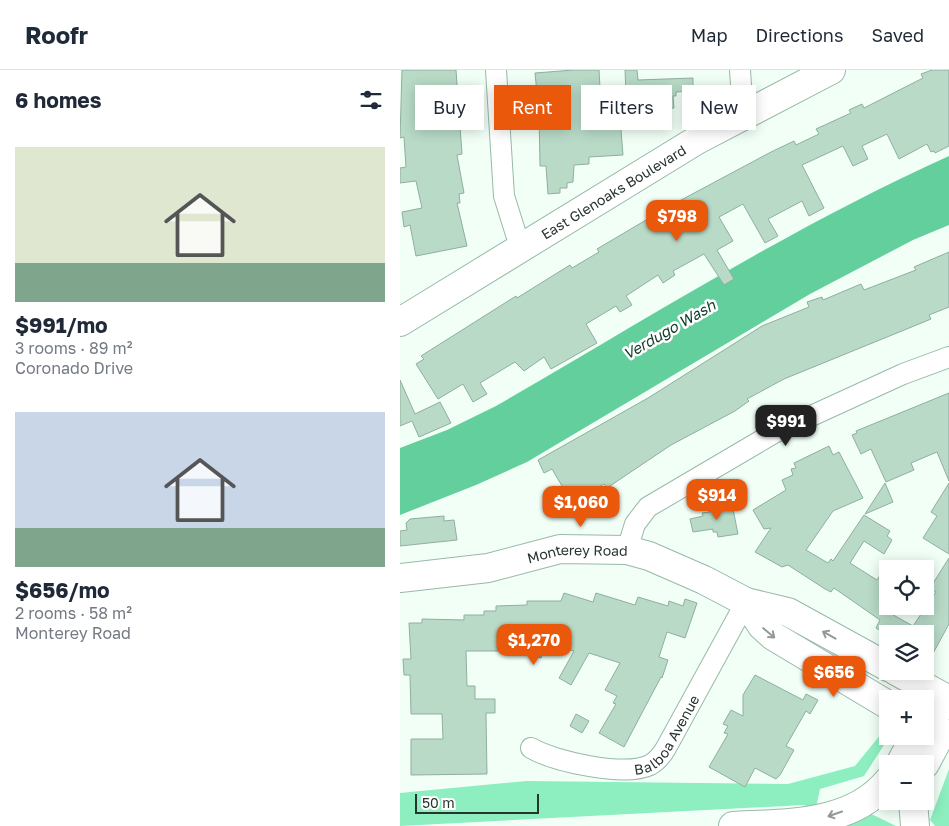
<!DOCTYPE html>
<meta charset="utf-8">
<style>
:root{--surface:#fff;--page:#f2f2f3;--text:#1f2937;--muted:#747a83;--line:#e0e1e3;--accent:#ea580c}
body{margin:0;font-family:"Golos Text",sans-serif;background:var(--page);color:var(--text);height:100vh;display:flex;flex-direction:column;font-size:19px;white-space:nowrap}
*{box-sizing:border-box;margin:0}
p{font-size:16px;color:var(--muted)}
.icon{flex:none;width:28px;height:28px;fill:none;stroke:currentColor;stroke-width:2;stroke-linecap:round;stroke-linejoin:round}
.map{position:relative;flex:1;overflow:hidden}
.panel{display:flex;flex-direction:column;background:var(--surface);width:400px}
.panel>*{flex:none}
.banner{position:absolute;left:15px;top:15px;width:459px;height:45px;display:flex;gap:10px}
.fabs{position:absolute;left:479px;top:490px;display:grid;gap:10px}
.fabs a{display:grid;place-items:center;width:55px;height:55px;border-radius:0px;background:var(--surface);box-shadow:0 2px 12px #0003;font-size:25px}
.scale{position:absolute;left:15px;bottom:12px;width:124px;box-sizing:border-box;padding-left:5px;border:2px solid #27352e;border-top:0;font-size:14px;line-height:18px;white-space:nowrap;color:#27352e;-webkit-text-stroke:4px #fff;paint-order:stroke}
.price{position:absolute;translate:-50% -42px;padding:0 11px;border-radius:10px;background:var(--accent);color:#fff;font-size:16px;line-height:32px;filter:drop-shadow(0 1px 2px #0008)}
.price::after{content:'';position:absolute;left:50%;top:30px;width:15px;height:11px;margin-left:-8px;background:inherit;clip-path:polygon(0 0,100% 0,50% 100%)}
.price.current{background:#222;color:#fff}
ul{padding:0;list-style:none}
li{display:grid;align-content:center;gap:10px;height:265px;padding:0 15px}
li span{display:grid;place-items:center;height:155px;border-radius:0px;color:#555}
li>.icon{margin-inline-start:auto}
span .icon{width:90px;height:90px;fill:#fffc;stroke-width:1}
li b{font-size:21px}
h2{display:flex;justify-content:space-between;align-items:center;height:60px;padding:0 15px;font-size:21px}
.pill{padding:0 18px;border-radius:0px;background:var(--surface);box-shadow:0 2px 12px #0003;font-size:18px;line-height:45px}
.pill.current{background:var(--accent);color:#fff}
header{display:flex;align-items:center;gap:30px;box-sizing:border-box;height:70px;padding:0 25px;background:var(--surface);border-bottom:1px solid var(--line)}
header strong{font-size:24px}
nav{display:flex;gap:28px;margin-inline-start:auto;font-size:18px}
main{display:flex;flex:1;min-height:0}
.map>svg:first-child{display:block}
</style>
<header>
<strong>Roofr</strong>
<nav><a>Map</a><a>Directions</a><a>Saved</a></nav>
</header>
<main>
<section class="panel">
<h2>6 homes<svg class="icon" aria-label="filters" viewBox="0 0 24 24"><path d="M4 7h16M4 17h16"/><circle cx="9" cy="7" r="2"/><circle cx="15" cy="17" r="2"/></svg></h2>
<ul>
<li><span style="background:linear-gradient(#dfe7d0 75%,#7fa58c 0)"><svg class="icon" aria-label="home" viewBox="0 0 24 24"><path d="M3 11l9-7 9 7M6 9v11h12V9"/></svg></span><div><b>$991/mo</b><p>3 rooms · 89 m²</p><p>Coronado Drive</p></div></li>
<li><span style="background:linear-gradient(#c9d6e8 75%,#7fa58c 0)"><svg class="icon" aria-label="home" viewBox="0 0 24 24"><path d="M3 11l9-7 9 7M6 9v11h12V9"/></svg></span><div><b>$656/mo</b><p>2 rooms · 58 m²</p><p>Monterey Road</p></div></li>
</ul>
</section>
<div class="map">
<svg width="549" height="756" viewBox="0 0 549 756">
<rect width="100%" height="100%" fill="#f1fff7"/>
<path fill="#8deebf" d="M 481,664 L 486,672 L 464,706 L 420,719 L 416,738 L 403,735 L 0,756 L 0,723 L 127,711 L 388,714 L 455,696 Z
M 549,699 L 549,756 L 535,756 L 530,750 Z
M 465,741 L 496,756 L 417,756 Z"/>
<path fill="#62cf9d" d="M 549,86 L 549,155 L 513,170 L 410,224 L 127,392 L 76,415 L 0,445 L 0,378 L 47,360 L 96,336 C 245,250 392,157 549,86 Z"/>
<path fill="#b8dac7" stroke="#8faf9e" d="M 2,0 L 56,0 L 62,84 L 57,85 L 64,123 L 59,124 L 60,133 L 57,133 L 67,176 L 16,186 L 10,155 L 4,157 L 2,142 L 22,138 L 16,111 L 0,113 L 0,98 L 6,97 L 4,67 L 0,68 Z
M 174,0 L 199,0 L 202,53 L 220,48 L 223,85 L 189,87 L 189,94 L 174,95 L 173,112 L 167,113 L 167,118 L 160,118 L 160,123 L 148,124 L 146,96 L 140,96 L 139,43 L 135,3 Z
M 225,0 L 237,0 L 238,10 L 293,8 L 293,21 L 276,22 L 276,26 L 273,26 L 274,38 L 246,40 L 246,46 L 227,47 Z
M 532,0 L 549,0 L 549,76 L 535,83 L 534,81 L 531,82 L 527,74 L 499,89 L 487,64 L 462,76 L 468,89 L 453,96 L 443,76 L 402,95 L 424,138 L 409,146 L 402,131 L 368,149 L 378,166 L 365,173 L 343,134 L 319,147 L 333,171 L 317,180 L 334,209 L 324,215 L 304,184 L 273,201 L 275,205 L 263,213 L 258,205 L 226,226 L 232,235 L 220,242 L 216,236 L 186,254 L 197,273 L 151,299 L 144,287 L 124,301 L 115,292 L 80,313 L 87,324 L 73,332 L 63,314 L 38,329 L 16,294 L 24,289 L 21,286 L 116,226 L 117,228 L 170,195 L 172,198 L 199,182 L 197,179 L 268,137 L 371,82 L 394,71 L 396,75 L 419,64 L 416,59 L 451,43 L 449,40 L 462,34 L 464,38 L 523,8 L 521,4 Z
M 549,182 L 549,237 L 529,245 L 531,249 L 519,254 L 384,309 L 347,329 L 349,331 L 335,341 L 271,375 L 207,418 L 204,414 L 172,433 L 152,399 L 144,403 L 138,390 L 248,328 L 362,256 L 409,237 L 407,232 L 422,227 L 423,230 L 461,214 L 464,220 L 516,200 L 514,197 Z
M 0,310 L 15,344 L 40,332 L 51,353 L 19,367 L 12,351 L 0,356 Z
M 549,323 L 549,411 L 537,382 L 511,393 L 514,400 L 486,412 L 471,379 L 461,384 L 452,365 L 457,363 L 456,361 Z
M 429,376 L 433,385 L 439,382 L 463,428 L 433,441 L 406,480 L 428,493 L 431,489 L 433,491 L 464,445 L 490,461 L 487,466 L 492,470 L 484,484 L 464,471 L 450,493 L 477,510 L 488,493 L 488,542 L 513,556 L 536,522 L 530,518 L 549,488 L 549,554 L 525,598 L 525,564 L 485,564 L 476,558 L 480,550 L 434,518 L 431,522 L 425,519 L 388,495 L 382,497 L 355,482 L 371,458 L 364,459 L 353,440 L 386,420 L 382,410 L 393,405 L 391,399 L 396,398 L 394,393 Z
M 485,413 L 493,432 L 465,444 Z
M 549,413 L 549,484 L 523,468 L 537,446 L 531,442 Z
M 332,434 L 338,464 L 318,467 L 317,462 L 313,462 L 313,459 L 293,462 L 290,449 L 303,446 L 302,443 L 310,442 L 309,438 Z
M 44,446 L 44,451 L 54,450 L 57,470 L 0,476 L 0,461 L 7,460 L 6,453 L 10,449 Z
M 164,523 L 193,532 L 196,523 L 235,535 L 238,527 L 268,536 L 269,531 L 283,536 L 285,529 L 297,533 L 285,568 L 267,562 L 259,587 L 268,590 L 262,608 L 261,607 L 224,677 L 199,663 L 216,634 L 213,633 L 217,626 L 205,620 L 220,593 L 189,583 L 171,615 L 159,608 L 174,581 L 146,573 L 141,588 L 122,581 L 66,581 L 67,616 L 75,616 L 75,629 L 95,629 L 95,643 L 86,643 L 87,704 L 11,705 L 11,669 L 43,669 L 42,644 L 11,644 L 10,605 L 4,605 L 3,589 L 11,589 L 9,553 L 22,553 L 22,549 L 64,550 L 64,545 L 84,545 L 84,541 L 96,541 L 96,536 L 127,535 L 127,531 L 161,531 Z
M 355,605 L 403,630 L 406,624 L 418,630 L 410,644 L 406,641 L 386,676 L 394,680 L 380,705 L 376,709 L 355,698 L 345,717 L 309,697 L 328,664 L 324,663 L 328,656 L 323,654 L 331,640 L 343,646 L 343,625 Z
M 176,644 L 189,651 L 182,663 L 170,656 Z"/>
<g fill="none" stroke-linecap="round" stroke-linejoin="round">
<defs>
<g id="street">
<path d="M 96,0 L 104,126 L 120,177"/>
<path d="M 340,0 L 343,46"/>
<path d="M 227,480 L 235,454 L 248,437 L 374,363 L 503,304 L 549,287"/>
<path id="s1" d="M 131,678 C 155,692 225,707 250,695 C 257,691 262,685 266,678 L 346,532"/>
</g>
<g id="secondary">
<path id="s2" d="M 0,252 L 297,70 L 431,0"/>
<path id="s3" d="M 0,508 L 88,498 L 160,479 L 227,480 L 249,486 L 304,510 L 346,532 L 388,542 L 488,597"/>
<path d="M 346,532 L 362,556 L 373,566 L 488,635"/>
<path d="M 496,601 L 549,630"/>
<path d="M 525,649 L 549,632"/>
</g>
<path id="highway" d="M 500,694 L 515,666
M 525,694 L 542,662
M 513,731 L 515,756
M 333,756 C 386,753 451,756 488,711"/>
</defs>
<use href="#street" stroke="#98b9a8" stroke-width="22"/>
<use href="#secondary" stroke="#98b9a8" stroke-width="30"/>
<use href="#highway" stroke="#98b9a8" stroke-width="30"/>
<use href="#street" stroke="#fff" stroke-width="20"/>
<use href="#secondary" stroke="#fff" stroke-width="28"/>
<use href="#highway" stroke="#fff" stroke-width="28"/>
</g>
<defs><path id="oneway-shaft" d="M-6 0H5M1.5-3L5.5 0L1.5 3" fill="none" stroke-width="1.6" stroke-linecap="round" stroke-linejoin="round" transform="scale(1.25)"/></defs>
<g stroke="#939a96">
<use href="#oneway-shaft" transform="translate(369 563) rotate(40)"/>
<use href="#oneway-shaft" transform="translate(429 565) rotate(-151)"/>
<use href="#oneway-shaft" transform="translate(435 744) rotate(161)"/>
</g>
<g text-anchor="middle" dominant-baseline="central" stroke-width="5" stroke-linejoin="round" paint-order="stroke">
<g font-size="14" fill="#27352e" stroke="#fff">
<text stroke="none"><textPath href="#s2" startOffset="250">East Glenoaks Boulevard</textPath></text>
<text stroke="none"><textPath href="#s3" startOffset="180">Monterey Road</textPath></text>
<text stroke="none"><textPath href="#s1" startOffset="156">Balboa Avenue</textPath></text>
</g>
<g font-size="15" font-style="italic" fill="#11402c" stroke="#fff">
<text transform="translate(269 259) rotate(-30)">Verdugo Wash</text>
</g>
</g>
</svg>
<div class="fabs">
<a><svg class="icon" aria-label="locate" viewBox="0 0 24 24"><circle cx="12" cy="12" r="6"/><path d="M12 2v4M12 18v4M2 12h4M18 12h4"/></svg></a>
<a><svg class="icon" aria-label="layers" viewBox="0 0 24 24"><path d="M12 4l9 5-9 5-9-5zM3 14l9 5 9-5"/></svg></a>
<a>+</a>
<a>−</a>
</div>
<div class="scale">50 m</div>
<b class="price" style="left:277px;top:172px">$798</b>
<b class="price current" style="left:386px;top:377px">$991</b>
<b class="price" style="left:317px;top:451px">$914</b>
<b class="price" style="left:181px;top:458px">$1,060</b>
<b class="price" style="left:134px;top:596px">$1,270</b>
<b class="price" style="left:434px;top:628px">$656</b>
<div class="banner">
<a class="pill">Buy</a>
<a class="pill current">Rent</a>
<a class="pill">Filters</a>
<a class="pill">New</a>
</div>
</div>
</main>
